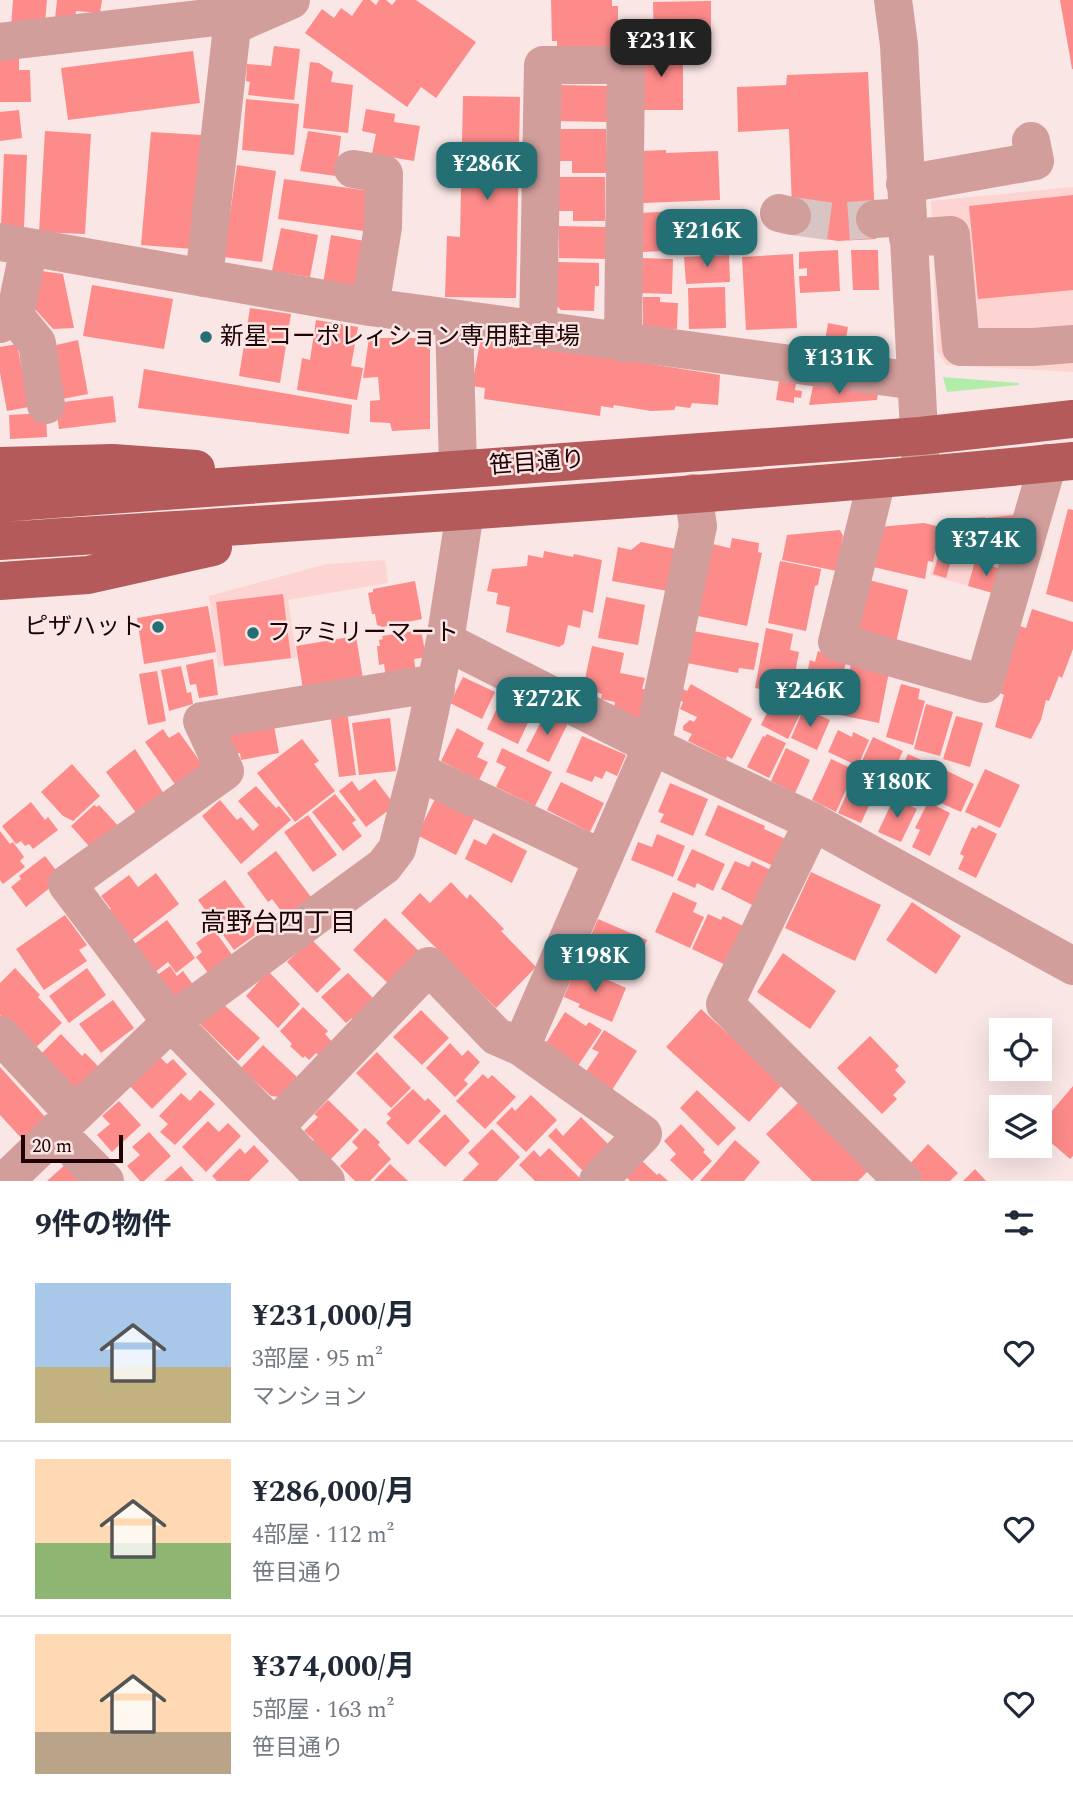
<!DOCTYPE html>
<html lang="ja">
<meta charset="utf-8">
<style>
:root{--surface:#fff;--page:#f2f2f3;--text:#1f2937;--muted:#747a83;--line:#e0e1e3;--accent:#246f74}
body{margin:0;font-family:Spectral,"Noto Sans JP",serif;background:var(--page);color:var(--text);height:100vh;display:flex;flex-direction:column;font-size:26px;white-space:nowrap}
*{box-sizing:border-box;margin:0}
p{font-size:23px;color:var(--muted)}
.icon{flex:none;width:38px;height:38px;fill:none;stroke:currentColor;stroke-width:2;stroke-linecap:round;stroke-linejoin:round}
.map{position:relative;height:1181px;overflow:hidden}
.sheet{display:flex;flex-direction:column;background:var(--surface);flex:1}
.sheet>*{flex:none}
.tools{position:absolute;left:989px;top:1018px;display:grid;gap:14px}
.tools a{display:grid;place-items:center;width:63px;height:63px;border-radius:0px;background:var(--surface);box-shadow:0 7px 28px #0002;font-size:35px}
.scale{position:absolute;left:21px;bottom:18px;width:102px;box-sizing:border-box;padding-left:7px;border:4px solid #1e0204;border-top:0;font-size:19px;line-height:24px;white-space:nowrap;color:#1e0204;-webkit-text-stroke:5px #f9e6e5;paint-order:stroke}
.price{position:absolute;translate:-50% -60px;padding:0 16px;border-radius:14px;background:var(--accent);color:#fff;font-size:23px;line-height:46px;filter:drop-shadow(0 2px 4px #0008)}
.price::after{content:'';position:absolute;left:50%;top:42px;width:21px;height:16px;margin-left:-10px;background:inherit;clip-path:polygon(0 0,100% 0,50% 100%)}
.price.on{background:#222;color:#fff}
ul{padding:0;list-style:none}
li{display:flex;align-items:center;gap:21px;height:175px;padding:0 35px}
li+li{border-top:2px solid var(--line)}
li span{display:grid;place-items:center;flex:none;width:196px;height:140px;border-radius:0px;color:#555}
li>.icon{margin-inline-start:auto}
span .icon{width:84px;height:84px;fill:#fffc;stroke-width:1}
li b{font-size:30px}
h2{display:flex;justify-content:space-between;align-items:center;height:84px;padding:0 35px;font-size:30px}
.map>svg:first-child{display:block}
</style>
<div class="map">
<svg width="1073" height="1181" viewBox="0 0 1073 1181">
<rect width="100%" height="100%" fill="#f9e6e5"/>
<path fill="#fdd4d2" d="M 1073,187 L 1073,372 L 946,365 L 937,351 L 931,201 Z
M 1022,513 L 1000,595 L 930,575 L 946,519 Z
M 385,560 L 388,583 L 288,600 L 297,658 L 218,667 L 209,596 L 327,564 Z"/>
<path fill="#b1eda8" d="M 943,377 L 1019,383 L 1019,385 L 947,392 Z"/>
<path fill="#fd8b8a" d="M 13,0 L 47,0 L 45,23 L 11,27 Z
M 57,0 L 102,0 L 100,13 L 76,11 L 75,18 L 55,19 Z
M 363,0 L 370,0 L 376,5 L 379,0 L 386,0 L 392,5 L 396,0 L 416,0 L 476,42 L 436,98 L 421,87 L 407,107 L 305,33 L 322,9 L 334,18 L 341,8 L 352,16 Z
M 551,0 L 612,0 L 612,6 L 618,6 L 618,48 L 557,48 L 557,41 L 552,41 Z
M 1060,0 L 1073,0 L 1073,69 L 1072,69 Z
M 711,1 L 711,39 L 654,40 L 653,2 Z
M 274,46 L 300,49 L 294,100 L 248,95 L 250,82 L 246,81 L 247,64 L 271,66 Z
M 639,48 L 683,48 L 683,110 L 639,110 Z
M 193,51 L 200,103 L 68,120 L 61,68 Z
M 0,54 L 19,54 L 19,70 L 30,70 L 31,102 L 0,102 Z
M 310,62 L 319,63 L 333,72 L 331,82 L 353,85 L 348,133 L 303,128 Z
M 868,72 L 876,239 L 838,241 L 793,234 L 789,129 L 738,132 L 737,87 L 786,85 L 787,75 Z
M 557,85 L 610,86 L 609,122 L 556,121 Z
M 463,96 L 520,97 L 516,298 L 445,297 L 447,236 L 460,237 Z
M 246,99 L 299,104 L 294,155 L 242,150 Z
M 366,109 L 395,114 L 394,122 L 420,126 L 414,161 L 372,154 L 376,134 L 362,131 Z
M 19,110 L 22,138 L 0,141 L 0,112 Z
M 560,129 L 606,129 L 606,173 L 572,173 L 572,161 L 560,161 Z
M 45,131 L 91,134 L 85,234 L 39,232 Z
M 308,131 L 341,136 L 336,176 L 300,171 Z
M 151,132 L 202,135 L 193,249 L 141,245 Z
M 666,150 L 666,153 L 718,151 L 720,200 L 643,203 L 641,151 Z
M 4,154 L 27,155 L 24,227 L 1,226 Z
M 237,165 L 276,171 L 262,262 L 224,257 Z
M 559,177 L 605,177 L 605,221 L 573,221 L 573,211 L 558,211 Z
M 284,179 L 370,191 L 364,231 L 278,219 Z
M 1073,195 L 1073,290 L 978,299 L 969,206 Z
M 677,211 L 678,215 L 700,213 L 701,228 L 718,226 L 719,248 L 643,252 L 640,213 Z
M 559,226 L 608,227 L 607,259 L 559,258 Z
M 281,228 L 318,235 L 310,277 L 272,271 Z
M 331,235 L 365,241 L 357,289 L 323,284 Z
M 838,250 L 840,291 L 800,293 L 799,276 L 807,276 L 807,268 L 799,269 L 799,252 Z
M 851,250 L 878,250 L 879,290 L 853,290 Z
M 793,254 L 797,328 L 746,330 L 742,257 Z
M 729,255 L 730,282 L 686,284 L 684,257 Z
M 640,258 L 673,259 L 672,294 L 640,293 Z
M 557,262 L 599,263 L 599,286 L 595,286 L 594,311 L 561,310 L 556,305 Z
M 41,271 L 63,274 L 74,328 L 53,329 L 34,308 Z
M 92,285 L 173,299 L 164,349 L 83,336 Z
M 725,287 L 726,328 L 689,329 L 688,288 Z
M 643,297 L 660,297 L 660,302 L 678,303 L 677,329 L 643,328 Z
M 250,308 L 291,314 L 280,383 L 239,376 Z
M 316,320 L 358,327 L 351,366 L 363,368 L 357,400 L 297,390 L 302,358 L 310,360 Z
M 828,323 L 848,327 L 843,356 L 823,353 Z
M 481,337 L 720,375 L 718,405 L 692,403 L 690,408 L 676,406 L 674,410 L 651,411 L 614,405 L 613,408 L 601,406 L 600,416 L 484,399 L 485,388 L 472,386 Z
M 369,338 L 430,338 L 430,429 L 392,431 L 390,423 L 370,422 L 370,401 L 380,400 L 378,377 L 363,378 Z
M 78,340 L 88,394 L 62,399 L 52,346 Z
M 17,344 L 29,407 L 7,411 L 0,373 L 0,347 Z
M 144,369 L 352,405 L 349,434 L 138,408 Z
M 779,381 L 796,384 L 795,390 L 802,391 L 801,398 L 794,397 L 794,403 L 776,400 Z
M 813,386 L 878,393 L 877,400 L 809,405 Z
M 113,396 L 116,422 L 59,429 L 55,403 Z
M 46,413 L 47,437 L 10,439 L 9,415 Z
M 1068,509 L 1073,510 L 1073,602 L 1046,594 Z
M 1014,515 L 1016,529 L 988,532 L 986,518 Z
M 985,517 L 987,548 L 975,549 L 973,518 Z
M 949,520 L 962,524 L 946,578 L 933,574 Z
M 924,523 L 941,527 L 933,562 L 928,561 L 925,579 L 869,566 L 878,527 Z
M 840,530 L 843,536 L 837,571 L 782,560 L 787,535 Z
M 1012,532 L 1014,546 L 989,549 L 987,535 Z
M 732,538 L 759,543 L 758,552 L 762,553 L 747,626 L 693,615 L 708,543 L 730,548 Z
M 641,542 L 681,550 L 673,592 L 612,581 L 618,547 L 631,550 Z
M 544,551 L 573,557 L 574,554 L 602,560 L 593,613 L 583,610 L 580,628 L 568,625 L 564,644 L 559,647 L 506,632 L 510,607 L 496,604 L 498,593 L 487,591 L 492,569 L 527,566 L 528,555 L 543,558 Z
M 780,561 L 821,569 L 818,585 L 815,586 L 806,631 L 768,623 Z
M 975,561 L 1004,570 L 996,594 L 968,586 Z
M 865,579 L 908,590 L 896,643 L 853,633 Z
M 415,581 L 422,619 L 383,627 L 377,625 L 375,614 L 372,614 L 368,593 L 373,592 L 373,589 Z
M 283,594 L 291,658 L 224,666 L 216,602 Z
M 606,597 L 645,605 L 638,645 L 598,638 Z
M 208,606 L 216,652 L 144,664 L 137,618 Z
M 1032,609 L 1073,622 L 1073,649 L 1062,678 L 1059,676 L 1049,701 L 1046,700 L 1041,720 L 1031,739 L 995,727 L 1004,695 L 1000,693 L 1020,626 L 1026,628 Z
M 766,628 L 793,634 L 790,650 L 799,652 L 791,695 L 755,688 Z
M 421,630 L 426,657 L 414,659 L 416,673 L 386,678 L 384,664 L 379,665 L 377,646 L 380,646 L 379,640 L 383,639 L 382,636 Z
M 693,631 L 759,643 L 754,670 L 739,668 L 738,673 L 687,663 Z
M 356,636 L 364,685 L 304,695 L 296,646 Z
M 592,646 L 624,653 L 620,673 L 645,678 L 642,689 L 651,690 L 645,723 L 614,708 L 615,702 L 601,699 L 602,694 L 583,688 Z
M 818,651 L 847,660 L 843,673 L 841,672 L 832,704 L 824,707 L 801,701 L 810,660 L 815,662 Z
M 213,659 L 218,695 L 199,698 L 196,684 L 190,685 L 186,665 Z
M 851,664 L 889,672 L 879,723 L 840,715 Z
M 181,666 L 187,693 L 191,692 L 193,704 L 169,711 L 161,670 Z
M 157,671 L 166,721 L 148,725 L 139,674 Z
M 463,677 L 495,692 L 482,719 L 450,703 Z
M 691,684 L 752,719 L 732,759 L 727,756 L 726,760 L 688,741 L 692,734 L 683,730 L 683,726 L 690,720 L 694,722 L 697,717 L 680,709 L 683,702 L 677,699 L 683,689 L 687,691 Z
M 901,684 L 920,689 L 918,699 L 925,701 L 913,745 L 886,737 Z
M 775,696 L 802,710 L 788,739 L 761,725 Z
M 511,704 L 532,714 L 518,744 L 487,729 L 498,706 L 508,711 Z
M 926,704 L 953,712 L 940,756 L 914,749 Z
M 804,708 L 830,720 L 817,750 L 791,738 Z
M 347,711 L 356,775 L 339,777 L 330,713 Z
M 546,712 L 568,723 L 549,762 L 526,751 Z
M 956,716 L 983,723 L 970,767 L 943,759 Z
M 390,718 L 396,771 L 359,775 L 352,723 Z
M 274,726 L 279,753 L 241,760 L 240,753 L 231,755 L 220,732 Z
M 457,728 L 484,743 L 477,757 L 488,762 L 479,780 L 441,761 Z
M 163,729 L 169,738 L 179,732 L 206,770 L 179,790 L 145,742 Z
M 838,730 L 852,737 L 853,732 L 869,740 L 858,766 L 828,752 Z
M 767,734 L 786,743 L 769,778 L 747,767 L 763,736 L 765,737 Z
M 582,736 L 626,755 L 617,776 L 606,771 L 602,779 L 595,776 L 592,782 L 566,772 Z
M 873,737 L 903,751 L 890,779 L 860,765 Z
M 302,739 L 319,761 L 314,764 L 335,791 L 295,822 L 257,773 Z
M 502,748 L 552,772 L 535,806 L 496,787 L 506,767 L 496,762 Z
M 786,748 L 810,760 L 795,793 L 771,781 Z
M 135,749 L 164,794 L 137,814 L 106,772 Z
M 908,754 L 937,767 L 924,795 L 895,782 Z
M 831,759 L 855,770 L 836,812 L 812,800 Z
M 72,764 L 100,796 L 73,821 L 63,816 L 41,792 Z
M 941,768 L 974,784 L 961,812 L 927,797 Z
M 985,769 L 1020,785 L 1000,828 L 965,812 Z
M 375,779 L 393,803 L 393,807 L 366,827 L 339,791 L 352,781 L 359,791 Z
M 853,780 L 876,790 L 861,823 L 838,813 Z
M 561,782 L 604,803 L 590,832 L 547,810 Z
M 670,783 L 708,799 L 693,836 L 660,822 L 664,814 L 658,812 Z
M 256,786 L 276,808 L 279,806 L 291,820 L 241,864 L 202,816 L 220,800 L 237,820 L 241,817 L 253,831 L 259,825 L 238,801 Z
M 335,794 L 356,820 L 352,823 L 362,836 L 343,851 L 312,812 Z
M 437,795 L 476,815 L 456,855 L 417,835 Z
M 894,798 L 917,809 L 901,842 L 878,832 Z
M 31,802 L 45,820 L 48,817 L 58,830 L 33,849 L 29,844 L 25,846 L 21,841 L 16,844 L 2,826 Z
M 928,802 L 950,813 L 930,856 L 912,847 L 920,830 L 915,828 Z
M 94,805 L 97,807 L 99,805 L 122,830 L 96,854 L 71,826 Z
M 718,805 L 765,826 L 764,829 L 790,841 L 778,868 L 705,835 Z
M 308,815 L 337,855 L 313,872 L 284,832 Z
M 979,825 L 997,834 L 976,878 L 958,869 L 964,856 L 960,854 L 972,827 L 976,829 Z
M 0,831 L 10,844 L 13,842 L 24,857 L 20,861 L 25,867 L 3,884 L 0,880 Z
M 493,833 L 527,851 L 512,883 L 465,859 L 474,839 L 486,845 Z
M 657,834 L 685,846 L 673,877 L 631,860 L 638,842 L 652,847 Z
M 692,849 L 725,864 L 713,891 L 697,883 L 695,888 L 677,880 Z
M 276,851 L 311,897 L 285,916 L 272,899 L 268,902 L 247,873 Z
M 45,856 L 62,878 L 26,907 L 11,887 L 21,879 L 19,876 Z
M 735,861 L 749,867 L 752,861 L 777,873 L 756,907 L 721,889 Z
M 811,872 L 881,905 L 855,961 L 785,928 Z
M 156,873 L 179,904 L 126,945 L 103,915 L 111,909 L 101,896 L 129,875 L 138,887 Z
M 225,880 L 262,930 L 234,950 L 198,900 Z
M 451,882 L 467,899 L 470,894 L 504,929 L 501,931 L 536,967 L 496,1008 L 401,913 L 420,893 L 430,903 Z
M 673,892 L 697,903 L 693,912 L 704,917 L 690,948 L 655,932 Z
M 912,902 L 961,936 L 936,974 L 886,940 Z
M 708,914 L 721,920 L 723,916 L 749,929 L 730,967 L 692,949 Z
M 65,915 L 87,945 L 79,950 L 87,961 L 44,990 L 16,949 Z
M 385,918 L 423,955 L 392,987 L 353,950 Z
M 598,919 L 647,940 L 635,970 L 585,949 Z
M 167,920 L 195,958 L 176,973 L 168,962 L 154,973 L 133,945 Z
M 214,930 L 233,956 L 209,974 L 196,957 L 202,952 L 196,943 Z
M 311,939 L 341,969 L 317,993 L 287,962 Z
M 783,953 L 836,991 L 810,1029 L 757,992 Z
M 170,966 L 177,976 L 183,971 L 194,986 L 177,999 L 153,978 Z
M 577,966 L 626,988 L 612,1022 L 578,1007 L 580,1004 L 564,997 Z
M 15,968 L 40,995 L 38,997 L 62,1023 L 33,1050 L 0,1015 L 0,983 Z
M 87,968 L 106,995 L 69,1023 L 49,996 Z
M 268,971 L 300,1004 L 278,1028 L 246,996 Z
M 348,973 L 375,1000 L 354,1021 L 352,1018 L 346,1023 L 321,997 Z
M 113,1000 L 134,1028 L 101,1053 L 79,1024 Z
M 221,1002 L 260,1038 L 238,1061 L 200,1024 Z
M 303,1007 L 328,1031 L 325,1034 L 334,1044 L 320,1057 L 316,1053 L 309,1060 L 305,1056 L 303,1058 L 290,1046 L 292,1044 L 280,1031 Z
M 701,1009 L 783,1084 L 749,1122 L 666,1047 Z
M 421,1010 L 449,1038 L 422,1065 L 393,1037 Z
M 565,1012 L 586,1026 L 589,1022 L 602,1030 L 575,1070 L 543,1048 Z
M 604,1030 L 637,1051 L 612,1090 L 585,1073 L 599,1052 L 592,1049 Z
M 61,1034 L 82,1056 L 85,1053 L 101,1069 L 76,1092 L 40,1055 Z
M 870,1036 L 899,1066 L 895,1070 L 906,1082 L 893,1095 L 897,1099 L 882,1114 L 837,1068 Z
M 450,1043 L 462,1056 L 468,1050 L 480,1062 L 464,1080 L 468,1084 L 455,1097 L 426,1068 Z
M 263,1045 L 298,1078 L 280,1097 L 271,1096 L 241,1068 Z
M 377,1052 L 411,1088 L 391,1108 L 356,1073 Z
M 158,1055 L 167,1064 L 173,1059 L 187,1074 L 152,1109 L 128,1084 Z
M 0,1067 L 47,1119 L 24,1141 L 0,1115 Z
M 483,1074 L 488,1079 L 492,1075 L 516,1097 L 485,1129 L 456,1101 Z
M 1073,1086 L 1073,1156 L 1070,1159 L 1040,1133 L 1040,1125 Z
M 413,1089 L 425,1101 L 428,1098 L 441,1111 L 408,1145 L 386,1123 L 391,1118 L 387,1114 Z
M 200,1090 L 215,1104 L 175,1145 L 160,1132 L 168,1124 L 159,1116 L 181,1093 L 190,1101 Z
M 697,1090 L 736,1128 L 718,1146 L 680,1108 Z
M 531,1095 L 557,1120 L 526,1152 L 496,1123 L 512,1107 L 515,1111 Z
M 328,1100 L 359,1130 L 330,1160 L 312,1143 L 314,1140 L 304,1131 L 318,1117 L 314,1114 Z
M 119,1101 L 141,1125 L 112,1152 L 97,1135 L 110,1124 L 102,1116 Z
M 800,1101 L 868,1171 L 858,1181 L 812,1181 L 766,1134 Z
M 445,1114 L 470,1141 L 445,1167 L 418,1141 Z
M 581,1117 L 614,1150 L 588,1176 L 548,1136 L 556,1128 L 563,1136 Z
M 208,1121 L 219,1132 L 228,1123 L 241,1136 L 206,1172 L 182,1147 Z
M 681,1124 L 705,1150 L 703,1152 L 712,1161 L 692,1181 L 670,1160 L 676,1154 L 664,1141 Z
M 365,1128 L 380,1142 L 378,1145 L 391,1159 L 370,1181 L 355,1181 L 340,1166 L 358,1148 L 352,1142 Z
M 492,1129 L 520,1157 L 497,1181 L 462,1181 L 479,1164 L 468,1153 Z
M 149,1132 L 171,1156 L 144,1181 L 140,1181 L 127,1166 L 140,1155 L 132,1147 Z
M 735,1140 L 760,1162 L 744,1181 L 700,1181 Z
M 928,1144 L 958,1173 L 950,1181 L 918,1181 L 905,1169 Z
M 254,1145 L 269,1161 L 249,1181 L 217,1181 L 212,1176 L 240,1148 L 245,1154 Z
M 549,1148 L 583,1181 L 535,1181 L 519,1165 L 534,1150 L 540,1157 Z
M 640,1159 L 657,1175 L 659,1173 L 668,1181 L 630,1181 L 626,1177 Z
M 67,1163 L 83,1181 L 47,1181 Z
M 390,1164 L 408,1181 L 374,1181 Z
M 181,1166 L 194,1181 L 164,1181 Z
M 975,1169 L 986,1181 L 963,1181 Z"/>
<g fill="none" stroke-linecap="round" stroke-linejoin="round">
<path stroke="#d8c4c3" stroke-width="38" stroke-dasharray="38 19" stroke-linecap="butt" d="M 792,216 L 835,222 L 875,219"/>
<path stroke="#d29e9c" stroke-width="38" d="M 893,0 L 899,45 L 921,470
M 232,26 L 291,0
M 0,42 L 234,15
M 353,169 L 384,174 L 383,227 L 370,307
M 905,184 L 1035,161 L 1031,141
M 779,213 L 792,216
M 875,219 L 907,217
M 908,238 L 951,235 L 961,347 L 1033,347 L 1073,344
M 0,242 L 370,307 L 916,381
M 204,278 L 235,0
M 15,316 L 37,343 L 46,405
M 454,319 L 458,468
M 0,324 L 15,316 L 29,247
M 538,331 L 543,65 L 626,65 L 623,343
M 877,479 L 837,642 L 984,684 L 1048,463
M 445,641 L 652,746 L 813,822 L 1073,966
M 417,771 L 603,859
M 813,822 L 725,1004 L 903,1181
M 0,1035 L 73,1113
M 521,1047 L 652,746 L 698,526 L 693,493
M 274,1128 L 429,966 L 496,1036 L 521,1047 L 643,1134 L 598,1181
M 56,1131 L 105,1181
M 5,1181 L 171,1022 L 384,866 L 397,849 L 417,771 L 445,641 L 465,512
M 326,1181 L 171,1022 L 67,884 L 225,771 L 202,721 L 425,685 L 436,689"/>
<path stroke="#b55a5a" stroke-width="38" d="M 0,466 L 113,463 L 196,469
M 0,503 L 920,436 L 1073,419
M 0,541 C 358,519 716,496 1073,461
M 0,581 L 88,575 L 213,547"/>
</g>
<g fill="#246f74" stroke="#f9e6e5" stroke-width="2.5">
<circle cx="206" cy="337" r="7"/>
<circle cx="158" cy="627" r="7"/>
<circle cx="253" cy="633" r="7"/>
</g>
<g text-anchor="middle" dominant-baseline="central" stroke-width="5" stroke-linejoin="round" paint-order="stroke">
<g font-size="24" fill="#1e0204" stroke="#f9e6e5" text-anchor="start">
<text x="220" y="337">新星コーポレィション専用駐車場</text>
<text x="144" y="627" text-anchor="end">ピザハット</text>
<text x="267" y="633">ファミリーマート</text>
</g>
<g font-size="24" fill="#1e0204" stroke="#f9e6e5">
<text transform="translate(537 463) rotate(-4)">笹目通り</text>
</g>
<g font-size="26" fill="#1e0204" stroke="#f9e6e5">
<text x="278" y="923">高野台四丁目</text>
</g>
</g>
</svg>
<div class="tools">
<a><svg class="icon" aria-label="locate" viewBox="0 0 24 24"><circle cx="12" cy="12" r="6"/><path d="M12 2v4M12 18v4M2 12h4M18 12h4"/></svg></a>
<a><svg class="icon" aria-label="layers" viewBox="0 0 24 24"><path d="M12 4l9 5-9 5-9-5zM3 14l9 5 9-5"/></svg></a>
</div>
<div class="scale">20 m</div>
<b class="price on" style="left:661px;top:79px">¥231K</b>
<b class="price" style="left:487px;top:202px">¥286K</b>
<b class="price" style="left:707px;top:269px">¥216K</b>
<b class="price" style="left:839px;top:396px">¥131K</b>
<b class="price" style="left:986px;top:578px">¥374K</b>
<b class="price" style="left:810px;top:729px">¥246K</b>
<b class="price" style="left:547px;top:737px">¥272K</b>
<b class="price" style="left:897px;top:820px">¥180K</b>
<b class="price" style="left:595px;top:994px">¥198K</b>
</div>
<section class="sheet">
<h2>9件の物件<svg class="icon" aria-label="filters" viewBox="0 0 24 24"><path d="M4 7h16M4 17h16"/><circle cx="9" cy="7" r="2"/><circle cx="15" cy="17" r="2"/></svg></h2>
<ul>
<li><span style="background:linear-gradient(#a9c7e8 60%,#c2b280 0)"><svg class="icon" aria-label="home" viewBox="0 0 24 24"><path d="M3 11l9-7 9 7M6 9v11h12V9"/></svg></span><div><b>¥231,000/月</b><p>3部屋 · 95 m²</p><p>マンション</p></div><svg class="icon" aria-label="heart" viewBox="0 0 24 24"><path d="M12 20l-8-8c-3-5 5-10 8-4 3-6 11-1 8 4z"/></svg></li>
<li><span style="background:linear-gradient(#ffd9b3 60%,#8fb573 0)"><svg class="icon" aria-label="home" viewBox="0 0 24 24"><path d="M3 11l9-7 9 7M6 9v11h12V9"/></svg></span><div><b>¥286,000/月</b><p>4部屋 · 112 m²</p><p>笹目通り</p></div><svg class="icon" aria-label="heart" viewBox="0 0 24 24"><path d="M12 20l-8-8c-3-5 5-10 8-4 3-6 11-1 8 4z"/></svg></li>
<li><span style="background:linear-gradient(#ffd9b3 70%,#b9a48a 0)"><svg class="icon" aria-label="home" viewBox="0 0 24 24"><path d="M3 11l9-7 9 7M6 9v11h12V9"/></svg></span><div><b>¥374,000/月</b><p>5部屋 · 163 m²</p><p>笹目通り</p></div><svg class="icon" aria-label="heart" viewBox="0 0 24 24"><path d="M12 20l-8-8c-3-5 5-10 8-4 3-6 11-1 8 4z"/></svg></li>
</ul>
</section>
